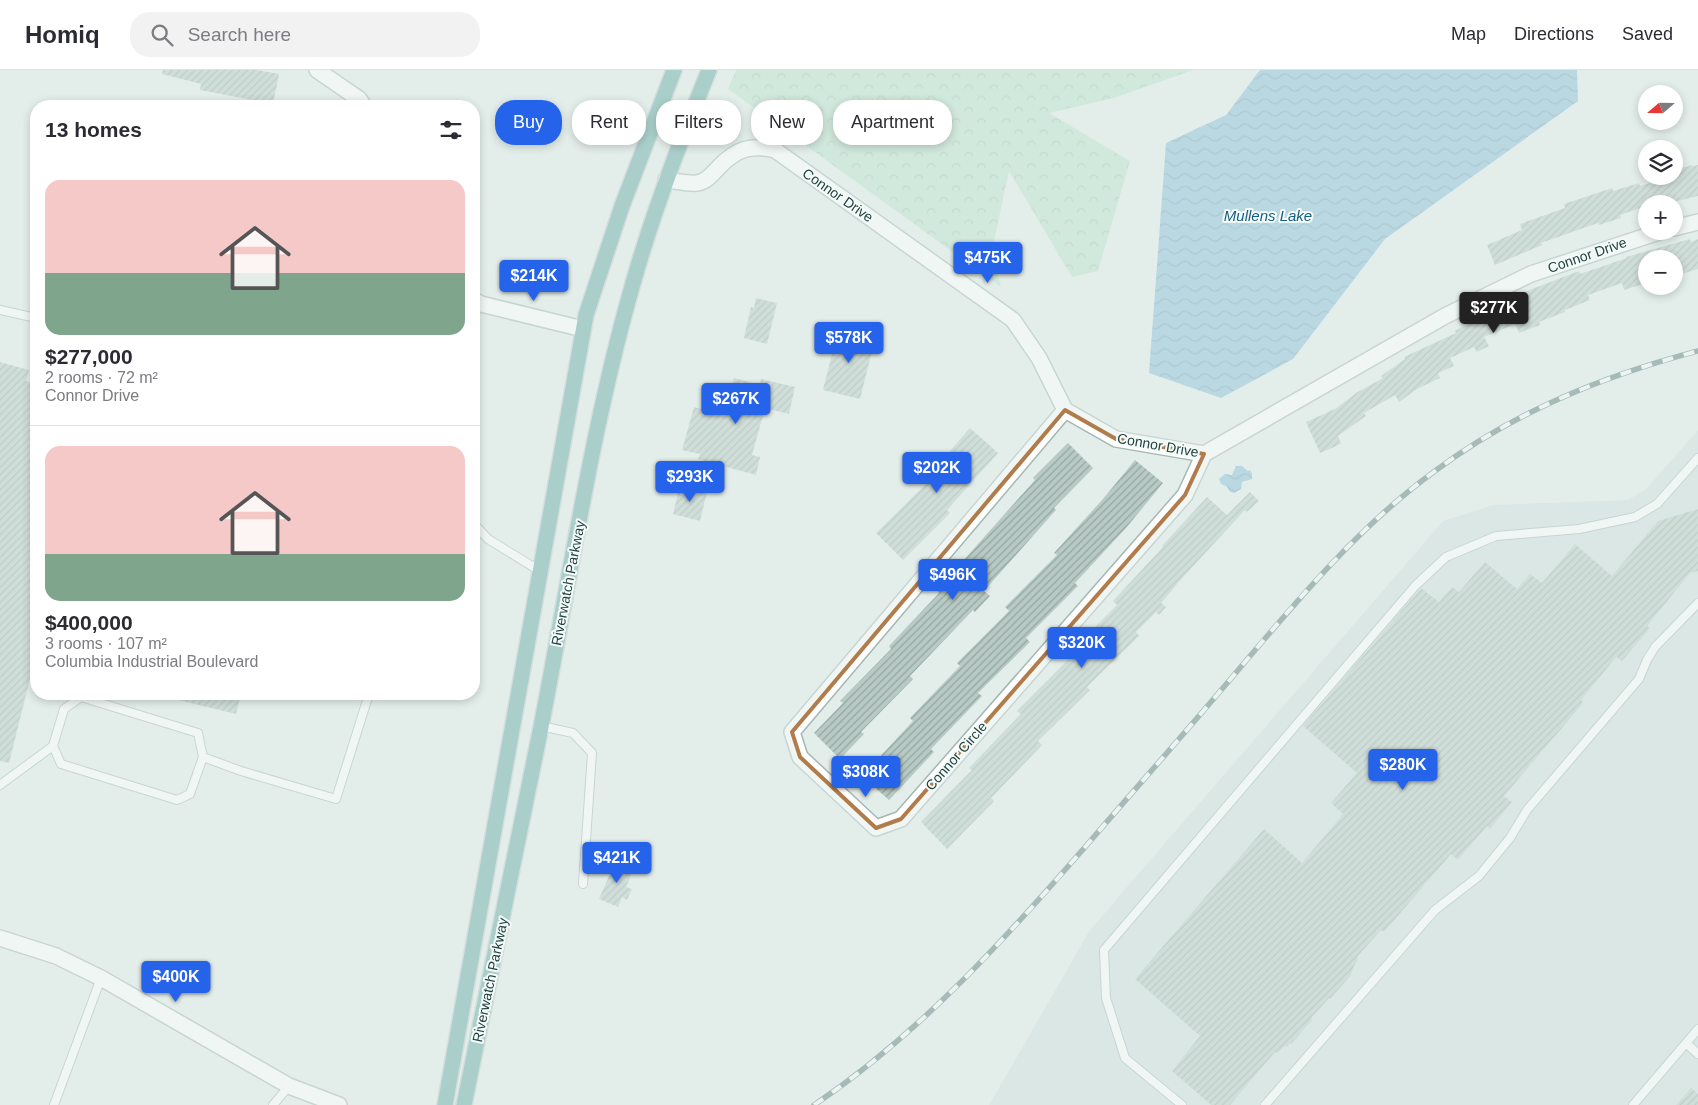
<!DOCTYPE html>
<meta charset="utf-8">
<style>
:root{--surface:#fff;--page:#f2f2f3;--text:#2b2b33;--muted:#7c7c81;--line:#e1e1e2;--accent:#2563eb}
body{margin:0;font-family:Helvetica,sans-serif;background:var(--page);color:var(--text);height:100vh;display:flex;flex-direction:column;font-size:19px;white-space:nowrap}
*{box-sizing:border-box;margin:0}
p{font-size:16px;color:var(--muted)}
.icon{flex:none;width:28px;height:28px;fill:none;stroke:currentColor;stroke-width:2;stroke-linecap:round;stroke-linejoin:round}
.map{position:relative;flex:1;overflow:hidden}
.panel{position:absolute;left:30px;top:30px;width:450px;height:600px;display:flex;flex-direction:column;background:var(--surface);border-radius:20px;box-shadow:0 2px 8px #0003}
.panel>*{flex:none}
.banner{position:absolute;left:495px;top:30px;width:475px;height:45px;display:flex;gap:10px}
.needle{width:32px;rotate:250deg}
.buttons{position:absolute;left:1638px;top:15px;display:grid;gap:10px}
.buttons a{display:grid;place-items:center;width:45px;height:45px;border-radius:50%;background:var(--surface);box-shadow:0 2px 8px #0003;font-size:25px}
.price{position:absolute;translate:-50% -42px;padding:0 11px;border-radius:5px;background:var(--accent);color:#fff;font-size:16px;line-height:32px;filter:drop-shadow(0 1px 2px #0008)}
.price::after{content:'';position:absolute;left:50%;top:30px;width:15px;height:11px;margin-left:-8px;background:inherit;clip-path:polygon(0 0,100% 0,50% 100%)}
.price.current{background:#222;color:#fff}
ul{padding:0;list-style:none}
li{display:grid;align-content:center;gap:10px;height:265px;padding:0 15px}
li+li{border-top:1px solid var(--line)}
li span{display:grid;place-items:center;height:155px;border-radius:15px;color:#555}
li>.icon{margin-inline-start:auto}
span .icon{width:90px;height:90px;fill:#fffc;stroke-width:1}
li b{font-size:21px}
h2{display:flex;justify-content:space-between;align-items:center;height:60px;padding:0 15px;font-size:21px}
.chip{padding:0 18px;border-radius:20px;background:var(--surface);box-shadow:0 2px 8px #0003;font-size:18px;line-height:45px}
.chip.current{background:var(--accent);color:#fff}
header{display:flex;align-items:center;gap:30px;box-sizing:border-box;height:70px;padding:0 25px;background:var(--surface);border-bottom:1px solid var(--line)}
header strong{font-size:24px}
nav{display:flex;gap:28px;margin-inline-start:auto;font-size:18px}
.search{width:350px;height:45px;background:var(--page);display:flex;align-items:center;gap:12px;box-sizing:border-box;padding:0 18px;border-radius:20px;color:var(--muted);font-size:19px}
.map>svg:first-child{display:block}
</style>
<header>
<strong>Homiq</strong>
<div class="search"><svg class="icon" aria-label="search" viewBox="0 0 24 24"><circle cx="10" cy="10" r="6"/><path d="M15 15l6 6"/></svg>Search here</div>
<nav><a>Map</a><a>Directions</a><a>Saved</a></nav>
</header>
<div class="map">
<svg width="1698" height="1035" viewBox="0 0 1698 1035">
<defs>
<pattern id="forest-crowns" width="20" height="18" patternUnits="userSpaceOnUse" patternTransform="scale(1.25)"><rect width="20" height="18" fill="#bae1cc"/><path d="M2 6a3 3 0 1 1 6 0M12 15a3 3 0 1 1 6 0" fill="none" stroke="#a0c2b0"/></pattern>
<pattern id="water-waves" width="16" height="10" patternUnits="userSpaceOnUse" patternTransform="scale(1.25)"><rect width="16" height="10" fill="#87bdd8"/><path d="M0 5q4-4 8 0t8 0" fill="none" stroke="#6e9bb1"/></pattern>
<pattern id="building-hatch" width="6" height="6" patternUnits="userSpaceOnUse" patternTransform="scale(1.25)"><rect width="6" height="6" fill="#b8cac5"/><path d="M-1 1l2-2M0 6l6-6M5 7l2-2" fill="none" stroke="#95a6a1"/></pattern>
</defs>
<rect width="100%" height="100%" fill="#e3eeeb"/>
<path fill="#d1dedb" d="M 1698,360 L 1698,1035 L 989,1035 L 1090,860 L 1443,451 L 1493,435 L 1628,430 L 1646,419 Z"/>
<path fill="url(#forest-crowns)" d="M 736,0 L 1193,0 L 1114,28 L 1049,43 L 1130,91 L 1098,201 L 1072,207 L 1009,101 L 992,180 L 1001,217 L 728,19 Z"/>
<path fill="url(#water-waves)" d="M 1260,0 L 1577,0 L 1578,31 L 1385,169 L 1293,289 L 1221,328 L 1149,303 L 1166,73 L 1226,45 Z
M 1236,396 L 1242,396 L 1248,401 L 1250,400 L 1252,404 L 1252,409 L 1242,412 L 1241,419 L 1234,423 L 1230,422 L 1226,416 L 1221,414 L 1219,409 L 1225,404 L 1232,405 Z"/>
<path fill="url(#building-hatch)" d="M 163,0 L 257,0 L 279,4 L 273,34 L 200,20 L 201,14 L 162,4 Z
M 1692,95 L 1693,96 L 1698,95 L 1698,126 L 1665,134 L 1646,134 L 1646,136 L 1620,145 L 1621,148 L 1599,155 L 1598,153 L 1541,173 L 1542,175 L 1495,195 L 1487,175 L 1522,160 L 1520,154 L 1565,138 L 1564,134 L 1612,118 L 1613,121 L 1639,113 L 1640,116 L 1674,106 L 1674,100 Z
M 1690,169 L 1691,172 L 1698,169 L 1698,199 L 1678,205 L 1674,189 L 1646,189 L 1646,213 L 1624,220 L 1622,213 L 1588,225 L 1590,230 L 1565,240 L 1565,242 L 1539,252 L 1540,255 L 1519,263 L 1515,254 L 1484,267 L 1489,276 L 1477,282 L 1474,277 L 1450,288 L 1454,296 L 1438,303 L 1440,308 L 1417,319 L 1399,332 L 1395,325 L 1364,343 L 1366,346 L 1338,366 L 1341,374 L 1320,383 L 1306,352 L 1335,339 L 1356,323 L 1383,308 L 1381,306 L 1405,289 L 1404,287 L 1456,263 L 1455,261 L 1484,245 L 1508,236 L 1506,230 L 1532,219 L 1579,201 L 1580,204 L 1627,188 L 1626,187 Z
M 756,228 L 777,233 L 767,274 L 744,268 L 751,237 L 754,238 Z
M 838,260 L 875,269 L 860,329 L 823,320 Z
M 0,292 L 29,300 L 26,311 L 36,314 L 36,585 L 9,693 L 0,691 Z
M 734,308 L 760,315 L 761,309 L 795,317 L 789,344 L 765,338 L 752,385 L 760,387 L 756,405 L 698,389 L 700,384 L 682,380 L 694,337 L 724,345 Z
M 970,358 L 998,383 L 947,440 L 950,443 L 903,490 L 876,463 L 928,412 L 925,409 Z
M 1068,373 L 1093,398 L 1054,438 L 1056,440 L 984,521 L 990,526 L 975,542 L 973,540 L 910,606 L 913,609 L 861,662 L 864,664 L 840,689 L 814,663 L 843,633 L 840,631 L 891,579 L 889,576 L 939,523 L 937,520 L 1035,410 L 1033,408 Z
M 1135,390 L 1163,413 L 1126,458 L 1075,513 L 1078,516 L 1026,568 L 1030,572 L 978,623 L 982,626 L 931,679 L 934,682 L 889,730 L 862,706 L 913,651 L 910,648 L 960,596 L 957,593 L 1009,541 L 1005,537 L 1057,485 L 1054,483 L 1103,429 Z
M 680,415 L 707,422 L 700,451 L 673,444 Z
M 1250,422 L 1259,431 L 1247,442 L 1245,440 L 1184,506 L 1161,533 L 1166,537 L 1159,545 L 1156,542 L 1136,562 L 1139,566 L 1087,617 L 1090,620 L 1038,671 L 1042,675 L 991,728 L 994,731 L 947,779 L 921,752 L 972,700 L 969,698 L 1021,644 L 1017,641 L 1069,589 L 1066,586 L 1117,535 L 1113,531 L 1163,477 L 1162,476 L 1207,427 L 1227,445 Z
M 1698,439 L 1698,501 L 1690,503 L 1647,556 L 1650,558 L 1622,591 L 1616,587 L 1581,630 L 1583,633 L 1504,726 L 1512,732 L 1490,759 L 1487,756 L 1458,790 L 1451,784 L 1384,862 L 1381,860 L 1357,887 L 1358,889 L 1353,898 L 1351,905 L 1330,929 L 1329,928 L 1311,948 L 1312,950 L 1291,974 L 1290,973 L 1287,977 L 1285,976 L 1277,983 L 1275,982 L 1230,1035 L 1211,1035 L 1172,1001 L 1200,966 L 1135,909 L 1264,759 L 1302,793 L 1343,744 L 1331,733 L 1357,703 L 1303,656 L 1421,518 L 1439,532 L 1452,517 L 1459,522 L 1485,492 L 1517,519 L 1530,504 L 1542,513 L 1575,474 L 1612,506 L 1658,451 Z
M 171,624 L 241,624 L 236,644 L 170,628 Z
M 616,790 L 634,798 L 626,817 L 632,819 L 627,830 L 622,827 L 618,837 L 599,829 Z
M 1691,1018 L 1698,1024 L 1698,1035 L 1676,1035 Z"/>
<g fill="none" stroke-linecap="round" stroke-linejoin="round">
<defs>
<path id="lane" d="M 0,240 L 36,248
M 474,454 L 488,469 L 540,501
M 81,627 L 198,663 L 203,687 L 190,724 L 177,730 L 61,694 L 53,676 L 64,639 Z
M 541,656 L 573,663 L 592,683 L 583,814
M 203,687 L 241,701 L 336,729 L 369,624
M 0,715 L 53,676
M 1686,973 L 1698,984
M 54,1035 L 101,908
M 273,1035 L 289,1016
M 1182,1035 L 1125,988 L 1106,928 L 1104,880 L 1415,516 L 1446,487 L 1496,466 L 1579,459 L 1635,447 L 1657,434 L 1698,388
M 1265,1035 L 1435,840 L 1479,806 L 1510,768 L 1527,740 L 1639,609 L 1647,590 L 1655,577 L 1698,533
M 1633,1035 L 1698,959"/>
<path id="street" d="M 317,0 L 359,29 L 364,36
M 666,110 C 676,111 688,114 697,113 C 707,112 713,103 719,97 C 736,79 751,74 775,80 L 1013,250 L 1039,288 L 1065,340 L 1116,369 L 1204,384 L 1445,246 L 1531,204 L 1662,161
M 1674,158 L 1698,152
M 474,230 L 481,234 L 583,259
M 1065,340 L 792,662 L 800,687 L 876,758 L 901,749 L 1185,425 L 1204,384
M 0,868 L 56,886 L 101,908 L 289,1016 L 339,1035"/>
<path id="primary" d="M 445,1035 L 586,245 L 622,136 L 674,0
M 464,1035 C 490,909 516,783 541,657 C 571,503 593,347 638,196 C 658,129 683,65 709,0"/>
</defs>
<use href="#lane" stroke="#a5b7b4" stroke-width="10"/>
<use href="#street" stroke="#a5b7b4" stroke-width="18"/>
<use href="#primary" stroke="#c1cac9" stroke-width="18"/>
<use href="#lane" stroke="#fff" stroke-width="8"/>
<use href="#street" stroke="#fff" stroke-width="15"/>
<use href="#primary" stroke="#64a8a3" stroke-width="15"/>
<defs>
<path id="rail" d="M 814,1035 C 921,963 1008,866 1092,769 C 1137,717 1183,665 1228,612 C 1291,538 1355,459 1435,401 C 1514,342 1603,306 1698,281"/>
</defs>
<use href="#rail" stroke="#5c7d7a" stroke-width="5.5"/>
<use href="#rail" stroke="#f4faf8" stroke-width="4" stroke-dasharray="11" stroke-linecap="butt"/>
</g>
<path d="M0 0H1698V1035H0ZM 1065,340 L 1116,369 L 1204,384 L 1185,425 L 901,749 L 876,758 L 800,687 L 792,662 Z" fill="#e3eeeb" fill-opacity=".55" fill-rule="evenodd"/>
<path fill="none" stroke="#b17c4b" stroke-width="4" stroke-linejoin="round" d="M 1065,340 L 1116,369 L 1204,384 L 1185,425 L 901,749 L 876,758 L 800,687 L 792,662 Z"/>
<g text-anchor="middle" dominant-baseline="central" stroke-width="4" stroke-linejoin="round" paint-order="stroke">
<g font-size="14" fill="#21423f" stroke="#f4faf8">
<text transform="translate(838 125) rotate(35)">Connor Drive</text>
<text transform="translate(1587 185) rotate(-19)">Connor Drive</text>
<text transform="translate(1158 375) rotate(10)">Connor Drive</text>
<text transform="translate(568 513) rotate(-79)">Riverwatch Parkway</text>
<text transform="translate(956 686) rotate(-49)">Connor Circle</text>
<text transform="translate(490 910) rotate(-78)">Riverwatch Parkway</text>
</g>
<g font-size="15" font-style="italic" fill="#155e84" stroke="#f4faf8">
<text x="1268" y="145">Mullens Lake</text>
</g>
</g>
</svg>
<div class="buttons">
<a><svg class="needle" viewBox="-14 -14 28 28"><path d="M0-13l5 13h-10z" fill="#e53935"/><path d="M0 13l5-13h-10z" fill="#7c7c81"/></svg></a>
<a><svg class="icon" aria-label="layers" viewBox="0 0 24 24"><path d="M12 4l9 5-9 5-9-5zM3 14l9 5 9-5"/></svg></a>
<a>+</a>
<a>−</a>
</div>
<b class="price" style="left:988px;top:214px">$475K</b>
<b class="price" style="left:534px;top:232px">$214K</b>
<b class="price current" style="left:1494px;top:264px">$277K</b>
<b class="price" style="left:849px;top:294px">$578K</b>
<b class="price" style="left:736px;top:355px">$267K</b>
<b class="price" style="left:937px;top:424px">$202K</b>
<b class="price" style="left:690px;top:433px">$293K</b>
<b class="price" style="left:953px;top:531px">$496K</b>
<b class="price" style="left:1082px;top:599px">$320K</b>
<b class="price" style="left:1403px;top:721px">$280K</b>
<b class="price" style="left:866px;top:728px">$308K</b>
<b class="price" style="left:617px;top:814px">$421K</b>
<b class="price" style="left:176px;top:933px">$400K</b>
<div class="banner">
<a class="chip current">Buy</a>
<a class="chip">Rent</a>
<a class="chip">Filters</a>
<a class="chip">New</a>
<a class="chip">Apartment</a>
</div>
<section class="panel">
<h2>13 homes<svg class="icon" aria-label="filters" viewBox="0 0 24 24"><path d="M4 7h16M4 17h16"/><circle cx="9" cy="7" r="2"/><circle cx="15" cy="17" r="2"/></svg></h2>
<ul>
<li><span style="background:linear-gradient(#f6c9c9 60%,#7fa58c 0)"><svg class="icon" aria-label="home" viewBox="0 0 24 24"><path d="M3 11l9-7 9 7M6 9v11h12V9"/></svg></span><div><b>$277,000</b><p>2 rooms · 72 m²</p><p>Connor Drive</p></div></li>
<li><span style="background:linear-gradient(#f6c9c9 70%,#7fa58c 0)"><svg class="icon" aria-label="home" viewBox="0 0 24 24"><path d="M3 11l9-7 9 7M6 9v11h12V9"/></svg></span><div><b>$400,000</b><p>3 rooms · 107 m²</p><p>Columbia Industrial Boulevard</p></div></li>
</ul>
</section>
</div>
